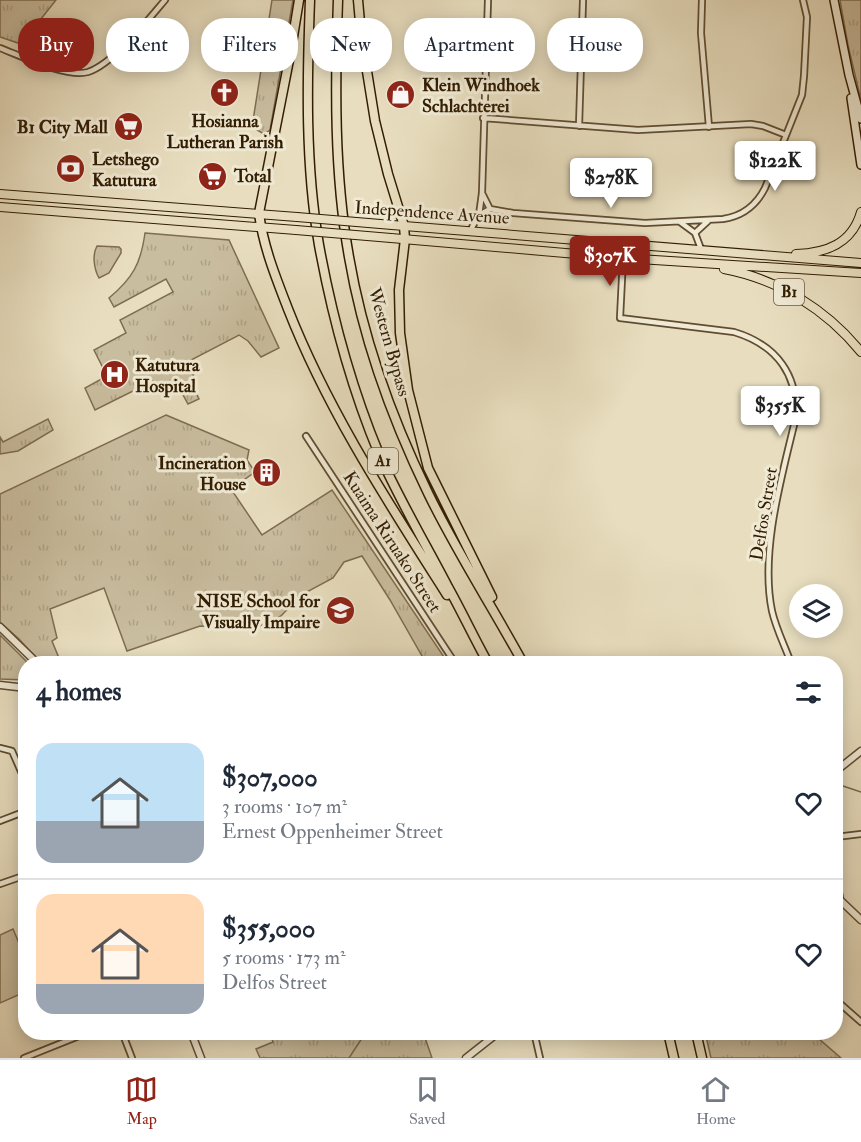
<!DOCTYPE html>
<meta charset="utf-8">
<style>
:root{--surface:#fff;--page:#f2f2f3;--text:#1f2937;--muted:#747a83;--line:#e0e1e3;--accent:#8f2418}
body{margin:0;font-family:"IM FELL Double Pica",serif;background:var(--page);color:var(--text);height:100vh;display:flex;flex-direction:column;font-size:22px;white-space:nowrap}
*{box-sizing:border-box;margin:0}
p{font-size:20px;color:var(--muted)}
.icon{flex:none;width:33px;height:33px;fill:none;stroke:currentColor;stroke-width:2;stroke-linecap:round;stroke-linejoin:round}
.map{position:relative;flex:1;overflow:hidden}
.sheet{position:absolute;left:18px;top:656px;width:825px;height:384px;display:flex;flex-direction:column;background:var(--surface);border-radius:24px;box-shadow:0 3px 15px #0003}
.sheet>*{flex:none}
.hud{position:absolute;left:18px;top:18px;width:825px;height:54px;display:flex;gap:12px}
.controls{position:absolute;left:789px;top:584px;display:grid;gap:12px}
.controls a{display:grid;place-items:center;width:54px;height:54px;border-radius:50%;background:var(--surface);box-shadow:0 3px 15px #0003;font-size:30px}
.price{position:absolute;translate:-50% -51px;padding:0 14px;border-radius:6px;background:#fff;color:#222;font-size:20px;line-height:39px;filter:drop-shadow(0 2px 3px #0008)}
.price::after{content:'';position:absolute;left:50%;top:36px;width:18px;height:14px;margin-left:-9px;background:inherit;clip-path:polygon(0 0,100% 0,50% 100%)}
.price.on{background:var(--accent);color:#fff}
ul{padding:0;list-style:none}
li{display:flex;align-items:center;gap:18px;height:150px;padding:0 18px}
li+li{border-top:2px solid var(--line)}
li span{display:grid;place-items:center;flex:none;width:168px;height:120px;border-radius:18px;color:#555}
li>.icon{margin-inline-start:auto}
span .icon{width:72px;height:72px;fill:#fffc;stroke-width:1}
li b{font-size:26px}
h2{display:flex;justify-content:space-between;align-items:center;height:72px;padding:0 18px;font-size:26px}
.tag{padding:0 21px;border-radius:24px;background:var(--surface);box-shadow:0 3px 15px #0003;font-size:21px;line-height:54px}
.tag.on{background:var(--accent);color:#fff}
.tabs{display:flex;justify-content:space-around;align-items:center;height:84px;border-top:2px solid var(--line);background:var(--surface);font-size:16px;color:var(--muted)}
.tabs a{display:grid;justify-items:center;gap:3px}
.tabs .on{color:var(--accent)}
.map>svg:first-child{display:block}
</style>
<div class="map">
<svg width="861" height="1058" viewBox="0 0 861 1058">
<defs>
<pattern id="grass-tufts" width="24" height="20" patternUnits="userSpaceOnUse" patternTransform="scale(1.5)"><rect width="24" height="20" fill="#c9bd9f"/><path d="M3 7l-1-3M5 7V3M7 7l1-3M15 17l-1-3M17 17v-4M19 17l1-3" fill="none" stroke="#ada287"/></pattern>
</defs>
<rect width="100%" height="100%" fill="#e8debf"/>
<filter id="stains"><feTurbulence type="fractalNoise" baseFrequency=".00333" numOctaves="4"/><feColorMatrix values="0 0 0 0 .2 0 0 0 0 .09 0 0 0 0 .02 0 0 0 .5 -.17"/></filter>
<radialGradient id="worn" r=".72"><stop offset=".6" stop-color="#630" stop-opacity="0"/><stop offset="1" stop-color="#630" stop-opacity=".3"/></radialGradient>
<path fill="url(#grass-tufts)" stroke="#7e6d50" stroke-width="1.5" d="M 0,0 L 56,0 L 21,44 L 0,37 Z
M 272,0 L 293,0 L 270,130 L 264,134 L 252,127 Z
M 840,0 L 861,0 L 861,100 L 848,45 Z
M 145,233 L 229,240 L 279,348 L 261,357 L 248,341 L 239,335 L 191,360 L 198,372 L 193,374 L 194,378 L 190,380 L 199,399 L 188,404 L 177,384 L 160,393 L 153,381 L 95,410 L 85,388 L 107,376 L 94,350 L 126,333 L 120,320 L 173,292 L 166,279 L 114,307 L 109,298 C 133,278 141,263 145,233 Z
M 97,246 L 119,247 L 121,249 L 121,253 L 109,273 L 99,278 C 94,269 92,255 97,246 Z
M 166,415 L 249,450 L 247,460 L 255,472 L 231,489 L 262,535 L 332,490 L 448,663 L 426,663 L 390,600 L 362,556 L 344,562 L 333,578 L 301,595 L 281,616 L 269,623 L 260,626 L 232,623 L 215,627 L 200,626 L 127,651 L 104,588 L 50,609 L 57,638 L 52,641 L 61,663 L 41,663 L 19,639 L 0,622 L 0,494 Z
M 48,419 L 53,430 L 18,451 L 0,454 L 0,437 L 3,442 Z
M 0,635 L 28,663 L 26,663 L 25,680 L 0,679 Z
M 269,1032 L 423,1032 L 432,1058 L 260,1058 L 256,1049 L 273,1042 Z
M 705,1032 L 811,1032 L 841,1058 L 711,1058 Z"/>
<path fill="#c9bd9f" stroke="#7e6d50" stroke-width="1.5" d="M 13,929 L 25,957 L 25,992 L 0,1003 L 0,935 Z"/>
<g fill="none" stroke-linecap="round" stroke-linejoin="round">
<path stroke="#7a694d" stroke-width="1.5" d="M 837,784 L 861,792
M 349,1058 L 366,1032"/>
<defs>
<path id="minor" d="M 702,0 L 701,33 L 709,127
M 0,48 C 21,56 67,78 88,72 C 113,64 148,20 165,0
M 483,118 L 638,130 L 751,124 L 763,126 L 786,135
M 579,126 L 583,0
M 482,193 L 490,209
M 479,215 L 490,209 L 513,213 L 645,223 L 723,219 C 743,216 756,206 765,188 L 802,95 L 804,76 L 807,17 L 803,0
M 680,222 L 695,233 L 701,249
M 470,231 L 479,215 L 482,193 L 488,0
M 695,233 L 708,221
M 623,258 L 620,318 L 734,332 C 777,345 800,376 795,421 C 781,479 760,553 772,611 C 776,629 785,646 791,663
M 306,436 L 455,663
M 0,748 L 12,751 L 26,783
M 0,821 L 26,811
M 836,837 L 861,834
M 0,884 L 26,875
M 836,906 L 840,900
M 836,1000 L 861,1022
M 122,1032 L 132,1058
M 534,1032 L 540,1058
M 24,1058 L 89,1032"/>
<path id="tertiary" d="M 0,627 L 37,663
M 0,685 L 26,688
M 836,771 L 861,751
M 836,881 L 840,900 L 861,920
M 191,1032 L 201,1058
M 466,1058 L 499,1032"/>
<path id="secondary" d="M 834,0 L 849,75 L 861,119
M 851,98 L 861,165"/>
<path id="primary" d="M 0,194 L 297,217
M 0,207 L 296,230
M 392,225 L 861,263
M 391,238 L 623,258 L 861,273
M 796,254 C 826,253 852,244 861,212
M 724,269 C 778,279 827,310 861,352"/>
<path id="motorway" d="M 299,0 L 290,55 L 259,213 C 263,246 276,278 288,309 C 328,411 388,502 447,595
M 310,0 C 307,81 305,164 319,245 C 332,316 351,387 379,454 C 399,499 425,543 448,587 C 462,612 474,638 488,663
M 338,0 C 335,86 334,173 349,257 C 363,339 392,419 428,493 C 456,551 492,606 523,663
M 358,0 L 361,34 L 375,121 L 388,174 L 404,226 L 405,239 L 399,290 L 400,333 L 408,390 L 428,468 L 492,597
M 668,1032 L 674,1058
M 696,1032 L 702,1058"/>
</defs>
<use href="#minor" stroke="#604d31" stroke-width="8"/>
<use href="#tertiary" stroke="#604d31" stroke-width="9"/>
<use href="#secondary" stroke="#321d02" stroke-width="10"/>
<use href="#primary" stroke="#321d02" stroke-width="10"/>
<use href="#motorway" stroke="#321d02" stroke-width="11"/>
<use href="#minor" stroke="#f0ead5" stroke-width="4.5"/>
<use href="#tertiary" stroke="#f0ead5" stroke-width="6"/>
<use href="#secondary" stroke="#f0ead5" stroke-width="7"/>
<use href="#primary" stroke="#e8debf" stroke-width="8"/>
<use href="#motorway" stroke="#e8debf" stroke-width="8"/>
<defs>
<path id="primary-bridge" d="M 297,217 L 392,225
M 296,230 L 391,238"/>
</defs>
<use href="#primary-bridge" stroke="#321d02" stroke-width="10" stroke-linecap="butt"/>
<use href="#primary-bridge" stroke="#e8debf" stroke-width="8"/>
</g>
<defs>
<symbol id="church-disc" viewBox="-11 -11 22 22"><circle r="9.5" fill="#8f2418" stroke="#f0ead5"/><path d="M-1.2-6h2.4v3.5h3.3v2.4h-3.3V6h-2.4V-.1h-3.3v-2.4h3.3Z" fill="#fff"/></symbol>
<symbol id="shop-disc" viewBox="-11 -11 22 22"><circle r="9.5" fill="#8f2418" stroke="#f0ead5"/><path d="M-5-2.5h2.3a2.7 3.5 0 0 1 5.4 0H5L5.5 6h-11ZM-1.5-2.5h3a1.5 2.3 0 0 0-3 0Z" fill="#fff"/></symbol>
<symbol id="supermarket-disc" viewBox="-11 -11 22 22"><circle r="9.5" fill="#8f2418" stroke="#f0ead5"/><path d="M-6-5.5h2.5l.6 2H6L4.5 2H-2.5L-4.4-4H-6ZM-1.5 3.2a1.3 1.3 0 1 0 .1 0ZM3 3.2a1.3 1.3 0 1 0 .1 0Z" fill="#fff"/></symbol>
<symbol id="bank-disc" viewBox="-11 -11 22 22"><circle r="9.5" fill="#8f2418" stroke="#f0ead5"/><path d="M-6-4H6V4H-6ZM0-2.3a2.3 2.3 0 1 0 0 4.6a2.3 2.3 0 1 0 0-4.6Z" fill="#fff"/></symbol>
<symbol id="hospital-disc" viewBox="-11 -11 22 22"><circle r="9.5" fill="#8f2418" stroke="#f0ead5"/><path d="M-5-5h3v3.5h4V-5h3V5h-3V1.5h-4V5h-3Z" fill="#fff"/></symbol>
<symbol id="building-disc" viewBox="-11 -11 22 22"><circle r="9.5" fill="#8f2418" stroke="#f0ead5"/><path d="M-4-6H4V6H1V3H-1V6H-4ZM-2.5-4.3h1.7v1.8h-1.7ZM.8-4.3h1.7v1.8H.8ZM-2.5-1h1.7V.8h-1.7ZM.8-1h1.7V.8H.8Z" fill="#fff"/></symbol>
<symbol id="school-disc" viewBox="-11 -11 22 22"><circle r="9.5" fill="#8f2418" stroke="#f0ead5"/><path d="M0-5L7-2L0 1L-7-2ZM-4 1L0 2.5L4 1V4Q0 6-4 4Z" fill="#fff"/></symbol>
</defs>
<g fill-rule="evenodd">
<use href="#church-disc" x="208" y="76" width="33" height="33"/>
<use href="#shop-disc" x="384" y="78" width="33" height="33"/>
<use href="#supermarket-disc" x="112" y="110" width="33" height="33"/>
<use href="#bank-disc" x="54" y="152" width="33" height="33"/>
<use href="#supermarket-disc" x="196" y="160" width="33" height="33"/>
<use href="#hospital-disc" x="98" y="358" width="33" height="33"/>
<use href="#building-disc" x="250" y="456" width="33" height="33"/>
<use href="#school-disc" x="324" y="594" width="33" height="33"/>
</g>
<g text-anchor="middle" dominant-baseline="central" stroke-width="6" stroke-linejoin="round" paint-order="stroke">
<g fill="#f0ead5" stroke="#6b5a41" stroke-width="1.5">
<rect x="774" y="279" width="30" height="26" rx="4.5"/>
<rect x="368" y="448" width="30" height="26" rx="4.5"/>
</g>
<g font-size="16" font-weight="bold" fill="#321d02">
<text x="789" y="292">B1</text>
<text x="383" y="461">A1</text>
</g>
<g font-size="18" font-weight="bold" fill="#321d02" stroke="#f0ead5" text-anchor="start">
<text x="422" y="85">Klein Windhoek<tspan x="422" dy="21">Schlachterei</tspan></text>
<text x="225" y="121" text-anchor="middle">Hosianna<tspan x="225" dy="21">Lutheran Parish</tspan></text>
<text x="108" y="127" text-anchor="end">B1 City Mall</text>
<text x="92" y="159">Letshego<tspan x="92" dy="21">Katutura</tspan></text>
<text x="234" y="176">Total</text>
<text x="135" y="365">Katutura<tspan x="135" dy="21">Hospital</tspan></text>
<text x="246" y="463" text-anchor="end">Incineration<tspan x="246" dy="21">House</tspan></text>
<text x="320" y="601" text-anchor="end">NISE School for<tspan x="320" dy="21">Visually Impaire</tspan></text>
</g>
<g font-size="18" fill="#321d02" stroke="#f0ead5">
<text transform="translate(432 213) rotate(4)">Independence Avenue</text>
<text transform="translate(389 342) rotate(74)">Western Bypass</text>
<text transform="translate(764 514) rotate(-81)">Delfos Street</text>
<text transform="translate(392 542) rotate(57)">Kuaima Riruako Street</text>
</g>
</g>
<rect width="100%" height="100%" filter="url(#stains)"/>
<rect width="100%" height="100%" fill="url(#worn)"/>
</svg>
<div class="controls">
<a><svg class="icon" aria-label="layers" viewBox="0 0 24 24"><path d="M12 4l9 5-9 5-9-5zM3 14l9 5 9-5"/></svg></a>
</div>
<b class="price" style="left:775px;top:192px">$122K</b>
<b class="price" style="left:611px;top:209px">$278K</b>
<b class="price on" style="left:610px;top:287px">$307K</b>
<b class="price" style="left:780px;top:437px">$355K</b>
<div class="hud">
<a class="tag on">Buy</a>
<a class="tag">Rent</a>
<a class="tag">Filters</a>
<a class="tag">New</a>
<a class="tag">Apartment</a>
<a class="tag">House</a>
</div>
<section class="sheet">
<h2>4 homes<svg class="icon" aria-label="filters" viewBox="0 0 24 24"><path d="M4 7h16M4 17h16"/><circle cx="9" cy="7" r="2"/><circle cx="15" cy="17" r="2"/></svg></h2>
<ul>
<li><span style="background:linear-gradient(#bfe0f5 65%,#9aa5b1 0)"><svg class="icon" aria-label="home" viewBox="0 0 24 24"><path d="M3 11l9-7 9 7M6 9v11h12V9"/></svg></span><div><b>$307,000</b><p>3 rooms · 107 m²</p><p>Ernest Oppenheimer Street</p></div><svg class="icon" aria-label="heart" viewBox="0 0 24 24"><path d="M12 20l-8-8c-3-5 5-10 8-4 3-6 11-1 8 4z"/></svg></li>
<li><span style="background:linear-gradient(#ffd9b3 75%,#9aa5b1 0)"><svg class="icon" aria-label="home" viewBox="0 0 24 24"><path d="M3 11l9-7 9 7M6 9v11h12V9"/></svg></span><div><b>$355,000</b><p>5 rooms · 173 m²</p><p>Delfos Street</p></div><svg class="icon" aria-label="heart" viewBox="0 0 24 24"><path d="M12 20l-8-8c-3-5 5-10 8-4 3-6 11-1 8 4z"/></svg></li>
</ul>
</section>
</div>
<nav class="tabs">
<a class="on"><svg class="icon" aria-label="map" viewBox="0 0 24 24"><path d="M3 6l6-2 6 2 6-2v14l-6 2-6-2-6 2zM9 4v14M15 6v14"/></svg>Map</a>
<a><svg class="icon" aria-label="saved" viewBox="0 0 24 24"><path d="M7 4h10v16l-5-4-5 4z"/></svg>Saved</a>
<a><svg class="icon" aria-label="home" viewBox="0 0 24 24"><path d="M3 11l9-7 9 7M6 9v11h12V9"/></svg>Home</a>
</nav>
